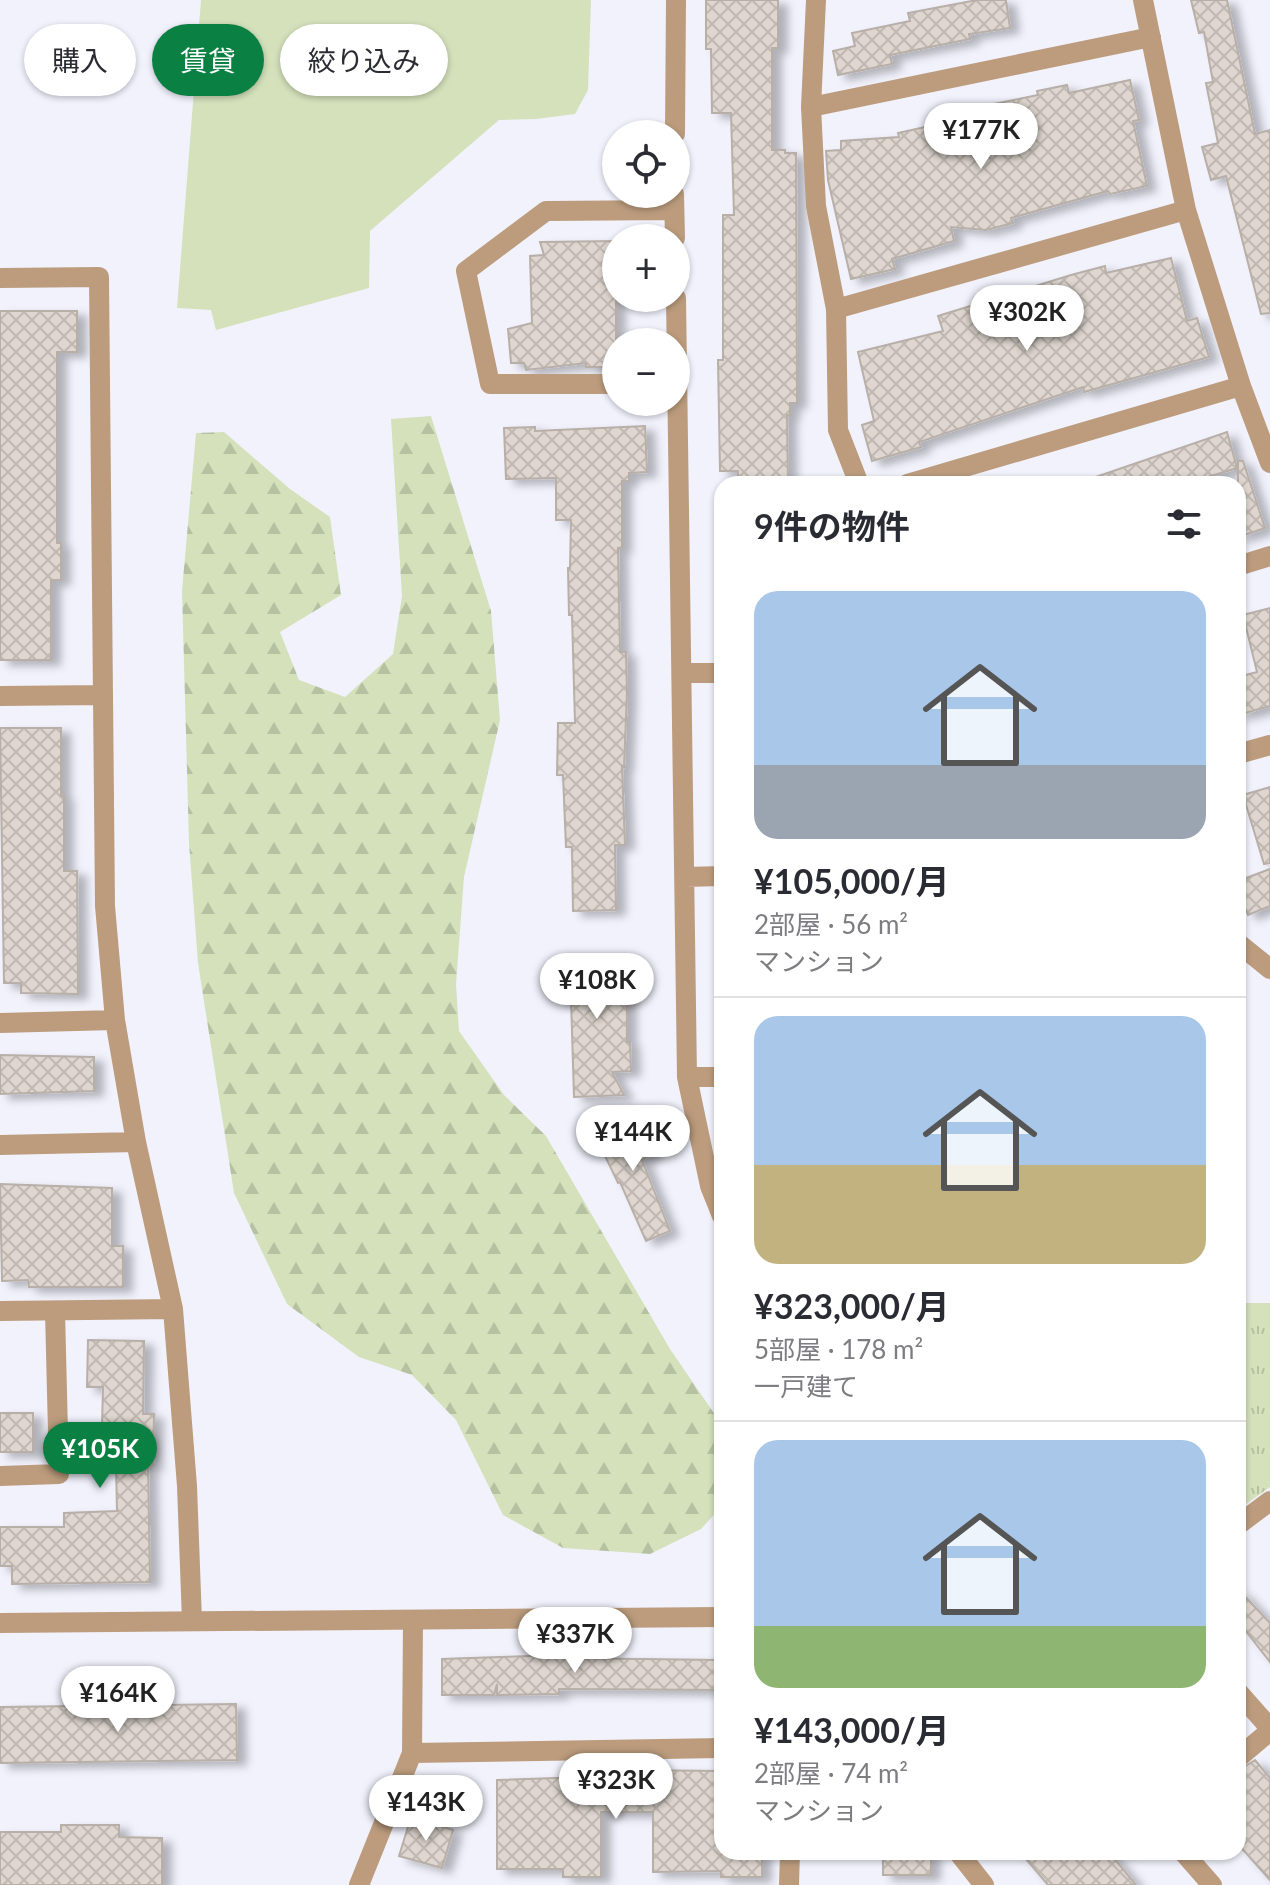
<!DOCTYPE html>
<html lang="ja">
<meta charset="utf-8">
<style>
:root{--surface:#fff;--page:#f2f2f3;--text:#2b2b33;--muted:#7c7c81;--line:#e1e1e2;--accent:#0b8043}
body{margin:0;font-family:Lato,"Noto Sans JP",sans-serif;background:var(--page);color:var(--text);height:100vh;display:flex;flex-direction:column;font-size:30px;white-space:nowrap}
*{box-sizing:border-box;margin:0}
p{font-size:26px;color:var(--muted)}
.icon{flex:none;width:44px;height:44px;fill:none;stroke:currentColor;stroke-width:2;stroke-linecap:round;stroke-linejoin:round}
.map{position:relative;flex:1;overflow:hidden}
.side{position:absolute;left:714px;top:476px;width:532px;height:1384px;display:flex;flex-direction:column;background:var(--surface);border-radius:24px;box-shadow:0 2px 6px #0004}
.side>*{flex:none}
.guide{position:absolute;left:24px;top:24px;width:570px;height:72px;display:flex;gap:16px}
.fabs{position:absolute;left:602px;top:120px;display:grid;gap:16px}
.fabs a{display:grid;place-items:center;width:88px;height:88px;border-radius:50%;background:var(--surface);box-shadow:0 2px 6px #0004;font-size:40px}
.price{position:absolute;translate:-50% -68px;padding:0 18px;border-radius:28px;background:#fff;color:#222;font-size:26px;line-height:52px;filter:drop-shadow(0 2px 4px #0008)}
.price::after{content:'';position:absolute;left:50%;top:48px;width:24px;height:18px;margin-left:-12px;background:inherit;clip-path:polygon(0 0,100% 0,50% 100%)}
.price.active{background:var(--accent);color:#fff}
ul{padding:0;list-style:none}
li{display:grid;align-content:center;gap:16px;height:424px;padding:0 40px}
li+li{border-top:2px solid var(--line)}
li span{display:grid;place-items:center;height:248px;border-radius:24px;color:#555}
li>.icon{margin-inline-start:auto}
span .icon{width:144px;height:144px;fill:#fffc;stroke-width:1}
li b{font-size:34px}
h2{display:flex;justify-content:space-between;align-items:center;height:96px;padding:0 40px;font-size:34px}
.pill{padding:0 28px;border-radius:36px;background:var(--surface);box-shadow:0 2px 6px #0004;font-size:28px;line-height:72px}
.pill.active{background:var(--accent);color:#fff}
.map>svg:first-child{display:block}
</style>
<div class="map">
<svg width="1270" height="1885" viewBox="0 0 1270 1885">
<defs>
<pattern id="grass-tufts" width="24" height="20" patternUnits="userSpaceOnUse" patternTransform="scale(2)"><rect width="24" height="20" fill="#d4e1bb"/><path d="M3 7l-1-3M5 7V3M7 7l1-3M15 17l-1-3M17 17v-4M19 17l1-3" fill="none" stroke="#b6c1a1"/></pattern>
<pattern id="forest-firs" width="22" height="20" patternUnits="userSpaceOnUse" patternTransform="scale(2)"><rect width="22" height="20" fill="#d4e1bb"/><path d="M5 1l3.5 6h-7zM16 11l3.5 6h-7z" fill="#b6c1a1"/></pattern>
<pattern id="building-cross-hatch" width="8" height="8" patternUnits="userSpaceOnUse" patternTransform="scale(2)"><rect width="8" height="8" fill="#dfd7cf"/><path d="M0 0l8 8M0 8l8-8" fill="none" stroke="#bfb8b2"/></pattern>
<filter id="shadow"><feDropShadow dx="9" dy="5" stdDeviation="4" flood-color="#0004"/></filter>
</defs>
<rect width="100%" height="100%" fill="#f2f2fd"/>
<path fill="url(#grass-tufts)" d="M 1238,1303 L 1270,1303 L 1270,1487 L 1238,1510 Z"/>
<path fill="url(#forest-firs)" d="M 431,416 L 491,611 L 500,720 L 464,877 L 456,984 L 459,1031 L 504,1095 L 546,1136 L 670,1349 L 722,1425 L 722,1506 L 701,1529 L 650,1554 L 563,1548 L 503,1515 L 456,1420 L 412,1375 L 359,1357 L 287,1304 L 234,1193 L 198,963 L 189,843 L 182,591 L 196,433 L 224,432 L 290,489 L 330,517 L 341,595 L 280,632 L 299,680 L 345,697 L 393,654 L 402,596 L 391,419 Z"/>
<path fill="#d4e1bb" d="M 201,0 L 591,0 L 588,90 L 575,114 L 536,119 L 499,120 L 370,231 L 369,288 L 216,330 L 211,310 L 177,308 Z"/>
<path fill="url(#building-cross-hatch)" stroke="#b7afa8" stroke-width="2" filter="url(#shadow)" d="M 706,0 L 778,0 L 778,48 L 772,48 L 772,150 L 785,150 L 785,153 L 796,153 L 797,403 L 790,403 L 790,415 L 787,415 L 788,484 L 738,484 L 738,471 L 720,471 L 718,360 L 723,360 L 723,215 L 734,215 L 731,113 L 712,113 L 711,49 L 706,49 Z
M 977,0 L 1006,0 L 1010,28 L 969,34 L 970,39 L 890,55 L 892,64 L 838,75 L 833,51 L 855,46 L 852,33 L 910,21 L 908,13 Z
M 1191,0 L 1227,0 L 1255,134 L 1270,130 L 1270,313 L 1261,314 L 1226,176 L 1211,180 L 1202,147 L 1218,143 L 1206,83 L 1213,82 L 1204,32 L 1199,33 Z
M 1130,80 L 1139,120 L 1133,121 L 1147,186 L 1110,194 L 1108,191 L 1011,218 L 1013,223 L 986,230 L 951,227 L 954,241 L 892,259 L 895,269 L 851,279 L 828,180 L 826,151 L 841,150 L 841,141 L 899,137 L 898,133 L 966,118 L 964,110 L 1038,95 L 1037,91 L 1067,85 L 1069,93 Z
M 616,241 L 616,367 L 586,367 L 586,363 L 526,370 L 524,363 L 511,363 L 508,329 L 532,323 L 530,256 L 544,255 L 540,242 Z
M 1171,258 L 1187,321 L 1197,318 L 1209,357 L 1084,392 L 1083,387 L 919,442 L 921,447 L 872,461 L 862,425 L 874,421 L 858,352 L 943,331 L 938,316 L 1071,275 L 1105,266 L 1106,273 Z
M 0,311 L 77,311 L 77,352 L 57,352 L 57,543 L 61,543 L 61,580 L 51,580 L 51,660 L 0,660 Z
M 645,426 L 647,472 L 629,473 L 629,481 L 622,481 L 622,548 L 618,548 L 620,652 L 626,652 L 627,693 L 624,767 L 622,766 L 625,845 L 615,845 L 616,910 L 573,911 L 572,847 L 566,847 L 563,775 L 557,775 L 558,723 L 575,723 L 572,615 L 569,615 L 568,568 L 570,568 L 571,520 L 556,520 L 556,478 L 506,479 L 504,428 L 535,427 L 535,431 Z
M 1227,432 L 1237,468 L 1185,484 L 1091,484 L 1090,479 Z
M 1238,461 L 1243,461 L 1265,528 L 1238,537 Z
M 1270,608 L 1270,706 L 1238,715 L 1238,677 L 1257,672 L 1243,615 Z
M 0,728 L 61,728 L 61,796 L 64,796 L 64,871 L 77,871 L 78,994 L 21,993 L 21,983 L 4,983 Z
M 1270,787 L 1270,863 L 1264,864 L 1243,795 Z
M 1270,869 L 1270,906 L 1248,915 L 1238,890 L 1238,881 Z
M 560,956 L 627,956 L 627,1042 L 630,1042 L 631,1071 L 612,1072 L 624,1095 L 574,1097 L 571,999 L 560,999 Z
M 0,1055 L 94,1057 L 94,1091 L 0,1094 Z
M 633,1114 L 653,1154 L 642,1160 L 670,1231 L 646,1241 L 620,1182 L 618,1183 L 594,1133 Z
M 0,1184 L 112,1188 L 112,1246 L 123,1246 L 123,1287 L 29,1287 L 28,1280 L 2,1281 Z
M 88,1340 L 144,1341 L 143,1414 L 154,1414 L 153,1466 L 148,1465 L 150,1582 L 12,1584 L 12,1566 L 0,1566 L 0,1527 L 64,1527 L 64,1513 L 117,1511 L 116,1465 L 101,1465 L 103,1387 L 87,1387 Z
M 0,1413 L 33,1413 L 33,1452 L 0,1452 Z
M 1238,1589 L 1270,1623 L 1270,1662 L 1238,1621 Z
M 558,1655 L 558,1658 L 722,1660 L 722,1690 L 559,1689 L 559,1694 L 497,1695 L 497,1684 L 494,1695 L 442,1695 L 442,1659 Z
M 236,1704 L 237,1760 L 0,1763 L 0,1707 Z
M 1255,1760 L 1270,1778 L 1270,1880 L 1238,1844 L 1238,1771 Z
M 585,1765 L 630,1765 L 631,1770 L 722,1771 L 722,1852 L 762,1852 L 762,1877 L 721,1877 L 721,1871 L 653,1872 L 653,1812 L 601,1812 L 601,1877 L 563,1877 L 563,1869 L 497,1869 L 497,1780 L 586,1777 Z
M 411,1817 L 453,1830 L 442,1868 L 399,1856 Z
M 61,1825 L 119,1825 L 119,1837 L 162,1838 L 162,1885 L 0,1885 L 0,1832 L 61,1832 Z
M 883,1852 L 931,1852 L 931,1875 L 883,1875 Z
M 1020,1852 L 1109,1852 L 1136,1885 L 1048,1885 Z"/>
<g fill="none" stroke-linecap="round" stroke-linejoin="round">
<path stroke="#bc9c7d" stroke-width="20" d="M 816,0 L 811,107 L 816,206 L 836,309 L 838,430 L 859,484
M 1143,0 L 1186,210 L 1241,386 L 1270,463
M 811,107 L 1151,37
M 675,134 L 676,0
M 674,194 L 675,238
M 0,278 L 99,277 L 105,906 L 115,1020 L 136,1142 L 173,1309 L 187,1486 L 192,1621
M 676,298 L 687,1077 L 710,1186 L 722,1216
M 836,309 L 1186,210
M 616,384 L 490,384 L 466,271 L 546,211 L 674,210
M 907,484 L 1241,386
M 1238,566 L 1270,556
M 683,673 L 722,673
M 0,696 L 102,695
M 1238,754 L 1270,745
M 685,877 L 722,876
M 1238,943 L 1270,969
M 0,1023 L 115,1020
M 687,1077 L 722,1077
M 0,1145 L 136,1142
M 0,1311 L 173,1309
M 0,1476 L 59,1474 L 55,1311
M 1238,1525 L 1270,1501
M 1238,1692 L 1270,1728
M 412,1753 L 722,1748
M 1238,1758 L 1270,1731
M 958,1852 L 984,1885
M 359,1885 L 412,1753 L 413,1620
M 789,1885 L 790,1852"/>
<path stroke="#bc9c7d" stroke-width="20" d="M 0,1623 L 722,1617
M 1183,1852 L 1212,1885"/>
</g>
</svg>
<div class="fabs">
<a><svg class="icon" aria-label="locate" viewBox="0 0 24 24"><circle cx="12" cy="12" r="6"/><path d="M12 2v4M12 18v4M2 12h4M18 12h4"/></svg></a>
<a>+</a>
<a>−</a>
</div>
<b class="price" style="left:981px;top:171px">¥177K</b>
<b class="price" style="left:1027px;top:353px">¥302K</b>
<b class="price" style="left:597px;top:1021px">¥108K</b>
<b class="price" style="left:633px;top:1173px">¥144K</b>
<b class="price active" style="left:100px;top:1490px">¥105K</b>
<b class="price" style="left:575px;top:1675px">¥337K</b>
<b class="price" style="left:118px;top:1734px">¥164K</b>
<b class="price" style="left:616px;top:1821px">¥323K</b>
<b class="price" style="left:426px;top:1843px">¥143K</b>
<div class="guide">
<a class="pill">購入</a>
<a class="pill active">賃貸</a>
<a class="pill">絞り込み</a>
</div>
<section class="side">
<h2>9件の物件<svg class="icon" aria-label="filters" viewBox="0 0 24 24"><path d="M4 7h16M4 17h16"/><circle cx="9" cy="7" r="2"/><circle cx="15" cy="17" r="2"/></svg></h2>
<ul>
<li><span style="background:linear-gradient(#a9c7e8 70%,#9aa5b1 0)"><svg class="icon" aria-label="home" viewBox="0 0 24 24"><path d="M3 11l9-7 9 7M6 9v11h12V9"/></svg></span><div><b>¥105,000/月</b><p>2部屋 · 56 m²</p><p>マンション</p></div></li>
<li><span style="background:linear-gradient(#a9c7e8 60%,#c2b280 0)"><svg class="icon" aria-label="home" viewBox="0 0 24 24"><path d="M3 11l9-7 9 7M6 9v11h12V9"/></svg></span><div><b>¥323,000/月</b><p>5部屋 · 178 m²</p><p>一戸建て</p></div></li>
<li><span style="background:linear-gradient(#a9c7e8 75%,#8fb573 0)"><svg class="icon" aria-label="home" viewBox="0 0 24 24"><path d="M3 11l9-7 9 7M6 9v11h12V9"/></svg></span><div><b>¥143,000/月</b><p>2部屋 · 74 m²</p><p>マンション</p></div></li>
</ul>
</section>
</div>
